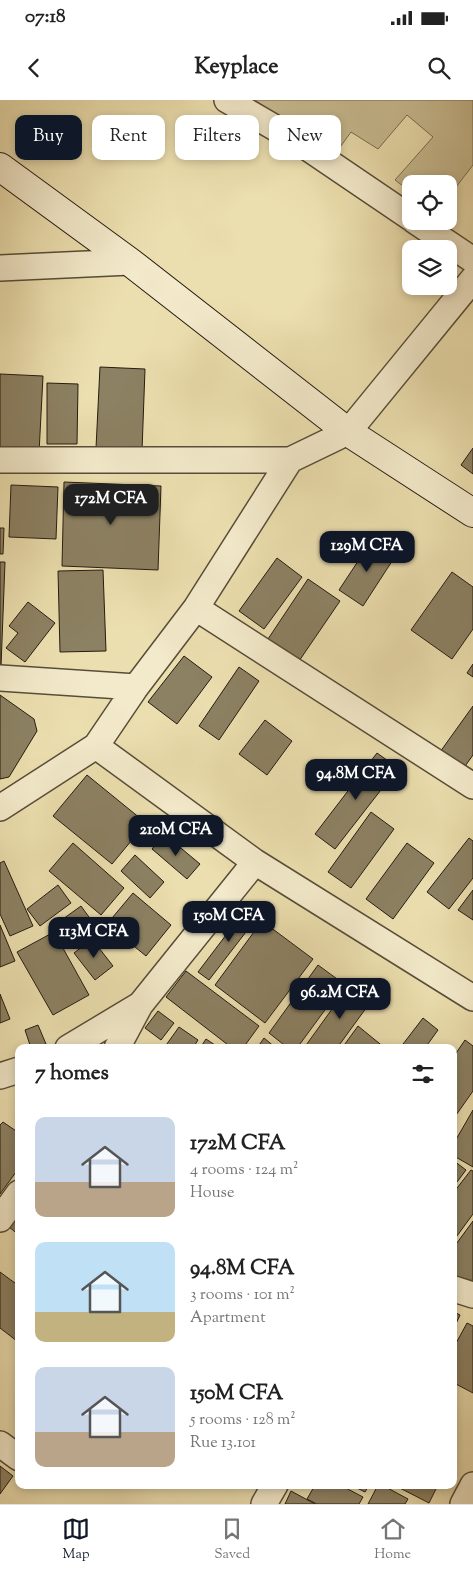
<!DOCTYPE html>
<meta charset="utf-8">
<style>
:root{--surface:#fff;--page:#f6f6f6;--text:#222;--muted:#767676;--line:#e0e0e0;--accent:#111827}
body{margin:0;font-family:"Sorts Mill Goudy",serif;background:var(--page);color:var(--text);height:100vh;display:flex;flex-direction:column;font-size:19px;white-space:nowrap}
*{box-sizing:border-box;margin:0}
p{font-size:16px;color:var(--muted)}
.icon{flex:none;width:28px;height:28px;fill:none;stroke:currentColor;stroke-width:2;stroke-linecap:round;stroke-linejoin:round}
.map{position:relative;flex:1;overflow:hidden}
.details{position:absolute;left:15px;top:944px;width:442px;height:445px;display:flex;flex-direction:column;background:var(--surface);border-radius:10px;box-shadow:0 2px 8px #0003}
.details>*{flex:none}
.banner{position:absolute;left:15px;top:15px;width:444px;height:45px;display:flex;gap:10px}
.tools{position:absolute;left:402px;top:75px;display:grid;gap:10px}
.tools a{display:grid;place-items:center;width:55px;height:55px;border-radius:10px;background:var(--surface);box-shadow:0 2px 8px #0003;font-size:25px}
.price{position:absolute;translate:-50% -42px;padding:0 11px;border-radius:10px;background:var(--accent);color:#fff;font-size:16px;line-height:32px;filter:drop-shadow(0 1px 2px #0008)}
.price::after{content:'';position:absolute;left:50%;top:30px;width:15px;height:11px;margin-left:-8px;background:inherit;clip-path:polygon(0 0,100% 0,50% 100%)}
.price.current{background:#222;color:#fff}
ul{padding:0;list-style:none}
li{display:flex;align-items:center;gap:15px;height:125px;padding:0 20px}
li span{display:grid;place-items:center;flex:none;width:140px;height:100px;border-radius:10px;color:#555}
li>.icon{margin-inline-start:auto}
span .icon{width:60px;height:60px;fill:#fffc;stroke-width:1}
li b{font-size:21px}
h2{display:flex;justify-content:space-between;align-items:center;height:60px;padding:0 20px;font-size:21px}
.pill{padding:0 18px;border-radius:10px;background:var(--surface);box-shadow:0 2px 8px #0003;font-size:18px;line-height:45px}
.pill.current{background:var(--accent);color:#fff}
.status{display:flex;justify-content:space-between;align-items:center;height:35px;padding:0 25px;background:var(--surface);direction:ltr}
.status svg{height:14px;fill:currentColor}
header{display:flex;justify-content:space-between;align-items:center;height:65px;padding:0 20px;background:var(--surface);font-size:22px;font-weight:700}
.tab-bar{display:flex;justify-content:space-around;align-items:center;height:70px;border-top:1px solid var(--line);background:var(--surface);font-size:14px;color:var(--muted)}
.tab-bar a{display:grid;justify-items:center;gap:2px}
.tab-bar .current{color:var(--accent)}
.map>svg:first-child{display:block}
</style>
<div class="status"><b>07:18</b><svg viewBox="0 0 49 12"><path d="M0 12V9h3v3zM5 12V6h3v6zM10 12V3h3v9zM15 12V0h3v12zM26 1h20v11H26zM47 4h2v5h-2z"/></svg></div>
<header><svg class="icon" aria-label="back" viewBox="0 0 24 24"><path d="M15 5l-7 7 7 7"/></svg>Keyplace<svg class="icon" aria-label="search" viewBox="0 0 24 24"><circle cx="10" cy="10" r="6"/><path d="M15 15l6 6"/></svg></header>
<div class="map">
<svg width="473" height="1404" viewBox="0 0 473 1404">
<rect width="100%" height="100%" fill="#ecdfaf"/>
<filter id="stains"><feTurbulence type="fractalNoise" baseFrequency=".004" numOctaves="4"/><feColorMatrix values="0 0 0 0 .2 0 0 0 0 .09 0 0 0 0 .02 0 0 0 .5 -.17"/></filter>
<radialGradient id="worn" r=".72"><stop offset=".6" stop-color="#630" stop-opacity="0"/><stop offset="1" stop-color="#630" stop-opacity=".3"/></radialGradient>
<path fill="#cabe94" stroke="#786d52" d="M 255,0 L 473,0 L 473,65 L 449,96 L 449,84 L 411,84 L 411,92 L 395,80 L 433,37 L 407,15 L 378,49 L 351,32 L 338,50 L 310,28 L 304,35 Z"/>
<path fill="#8c8163" stroke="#251c10" d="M 100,267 L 145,269 L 142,351 L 96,348 Z
M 0,274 L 43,276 L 39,353 L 0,351 Z
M 47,283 L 78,284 L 77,344 L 47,344 Z
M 473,348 L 473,374 L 461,365 Z
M 64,382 L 161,386 L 158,470 L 62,466 Z
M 11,385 L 58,387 L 56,439 L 9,437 Z
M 0,428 L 4,428 L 3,454 L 0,454 Z
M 372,440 L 396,455 L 363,506 L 339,490 Z
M 277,458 L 302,477 L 264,529 L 239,511 Z
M 0,462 L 5,462 L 1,567 L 0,567 Z
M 103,470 L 106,551 L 60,552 L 58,471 Z
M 452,472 L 473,487 L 473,529 L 452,559 L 411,530 Z
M 308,479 L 340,501 L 297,564 L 266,542 Z
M 28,502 L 55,523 L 25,562 L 6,548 L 18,533 L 9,526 Z
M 184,556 L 212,577 L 177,624 L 148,602 Z
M 473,564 L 473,577 L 467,573 Z
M 239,567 L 259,581 L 219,640 L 199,626 Z
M 0,595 L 34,619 L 37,631 L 9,677 L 0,679 Z
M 473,606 L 473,655 L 463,669 L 440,652 Z
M 265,620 L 292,641 L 267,675 L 239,654 Z
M 377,653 L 398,668 L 335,749 L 315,734 Z
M 87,675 L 146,723 L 112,764 L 53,716 Z
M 371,712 L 394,729 L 351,788 L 328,772 Z
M 164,734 L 200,764 L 187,779 L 152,749 Z
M 469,738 L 473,741 L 473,778 L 449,809 L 427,792 Z
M 73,743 L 124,788 L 101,815 L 49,771 Z
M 407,743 L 434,763 L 393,819 L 366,799 Z
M 135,755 L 164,782 L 150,798 L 121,771 Z
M 4,761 L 33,826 L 10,836 L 0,814 L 0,763 Z
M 58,785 L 71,803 L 40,826 L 27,809 Z
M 473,790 L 473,820 L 458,810 Z
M 133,793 L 171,825 L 146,856 L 107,824 Z
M 81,806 L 94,824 L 69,842 L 56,824 Z
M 248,806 L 259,815 L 209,880 L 198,872 Z
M 224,814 L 232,820 L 225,829 L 217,823 Z
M 262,821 L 313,859 L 265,923 L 215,885 Z
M 0,825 L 15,861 L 0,867 Z
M 54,832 L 89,895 L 53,915 L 17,852 Z
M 92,839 L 113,866 L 95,880 L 74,853 Z
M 318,865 L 344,884 L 297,948 L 288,948 L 269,933 Z
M 186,871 L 259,926 L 243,948 L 232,948 L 166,897 Z
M 350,884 L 372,900 L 337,948 L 304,948 Z
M 0,894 L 10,919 L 0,923 Z
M 158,911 L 174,923 L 161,940 L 145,928 Z
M 423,918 L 438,930 L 425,948 L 400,948 Z
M 38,925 L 46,944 L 31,948 L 25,930 Z
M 358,926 L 385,948 L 342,948 Z
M 179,927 L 198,940 L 193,948 L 164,948 Z
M 264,938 L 276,948 L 257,948 Z
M 206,939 L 215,945 L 213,948 L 200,948 Z
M 465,940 L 473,946 L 473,991 L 454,1018 L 454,956 Z
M 473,1010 L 473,1067 L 454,1056 L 454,1043 Z
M 3,1022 L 19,1033 L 19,1068 L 0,1094 L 0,1025 Z
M 454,1061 L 466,1070 L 454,1086 Z
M 471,1070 L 473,1071 L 473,1114 L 454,1140 L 454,1092 Z
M 19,1114 L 19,1135 L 9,1127 Z
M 473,1121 L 473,1191 L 454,1176 L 454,1147 Z
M 0,1172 L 19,1186 L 19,1238 L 17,1241 L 0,1228 Z
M 454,1212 L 460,1215 L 454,1228 Z
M 467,1223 L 473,1226 L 473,1293 L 454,1283 L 454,1247 Z
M 0,1366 L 13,1376 L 0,1394 Z
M 315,1385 L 340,1385 L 363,1397 L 359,1404 L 317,1404 L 307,1399 Z
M 351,1385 L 369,1385 L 365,1392 Z
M 378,1385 L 382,1385 L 408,1399 L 405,1404 L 368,1404 Z
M 394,1385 L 438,1385 L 429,1403 Z
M 291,1391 L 315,1404 L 285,1404 Z"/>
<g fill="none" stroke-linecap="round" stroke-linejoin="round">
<defs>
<path id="minor" d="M 227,0 L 296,40 L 411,118
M 415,121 L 473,160
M 0,168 L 130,162
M 0,360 L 290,360
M 196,508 L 473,686
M 0,578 L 136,587
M 96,646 L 255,762 L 473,898
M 0,708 L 96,646 L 136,587 L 196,508 L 290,360 L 348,332 L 473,179
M 68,948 L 138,906
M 117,948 L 140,905 L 255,762
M 0,976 L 19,970
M 0,1119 L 19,1093
M 454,1189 L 473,1195
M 0,1344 L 19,1358
M 264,1404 L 275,1385
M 463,1404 L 473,1385"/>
<path id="secondary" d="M 0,67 L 130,162 L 348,332 L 473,413"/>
</defs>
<use href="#minor" stroke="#574d38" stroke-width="28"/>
<use href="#secondary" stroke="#251c10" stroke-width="30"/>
<use href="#minor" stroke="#f3eacb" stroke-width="25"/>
<use href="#secondary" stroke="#f3eacb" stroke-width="28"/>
</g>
<rect width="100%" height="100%" filter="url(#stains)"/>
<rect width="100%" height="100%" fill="url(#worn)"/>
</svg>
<div class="tools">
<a><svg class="icon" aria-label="locate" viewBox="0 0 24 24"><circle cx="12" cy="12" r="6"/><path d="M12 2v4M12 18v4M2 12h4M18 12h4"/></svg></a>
<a><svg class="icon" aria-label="layers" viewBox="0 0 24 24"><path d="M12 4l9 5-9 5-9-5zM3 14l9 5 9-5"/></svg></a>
</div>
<b class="price current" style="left:111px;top:426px">172M CFA</b>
<b class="price" style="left:367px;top:473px">129M CFA</b>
<b class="price" style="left:356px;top:701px">94.8M CFA</b>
<b class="price" style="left:176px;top:757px">210M CFA</b>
<b class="price" style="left:229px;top:843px">150M CFA</b>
<b class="price" style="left:94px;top:859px">113M CFA</b>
<b class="price" style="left:340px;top:920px">96.2M CFA</b>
<div class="banner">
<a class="pill current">Buy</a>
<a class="pill">Rent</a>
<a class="pill">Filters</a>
<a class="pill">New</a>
</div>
<section class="details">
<h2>7 homes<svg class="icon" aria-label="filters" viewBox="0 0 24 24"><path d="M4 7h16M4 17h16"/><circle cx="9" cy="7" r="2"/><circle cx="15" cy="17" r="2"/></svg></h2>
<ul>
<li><span style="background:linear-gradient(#c9d6e8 65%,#b9a48a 0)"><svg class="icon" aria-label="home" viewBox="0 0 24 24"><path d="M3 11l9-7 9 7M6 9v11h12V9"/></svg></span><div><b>172M CFA</b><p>4 rooms · 124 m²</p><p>House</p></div></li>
<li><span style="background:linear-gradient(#bfe0f5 70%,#c2b280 0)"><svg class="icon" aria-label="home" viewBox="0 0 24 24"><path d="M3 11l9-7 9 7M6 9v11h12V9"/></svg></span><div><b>94.8M CFA</b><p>3 rooms · 101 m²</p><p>Apartment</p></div></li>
<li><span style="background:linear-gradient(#c9d6e8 65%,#b9a48a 0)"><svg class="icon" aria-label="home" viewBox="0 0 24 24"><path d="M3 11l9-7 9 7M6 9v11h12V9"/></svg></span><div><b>150M CFA</b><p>5 rooms · 128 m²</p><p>Rue 13.101</p></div></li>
</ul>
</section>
</div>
<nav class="tab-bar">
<a class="current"><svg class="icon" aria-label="map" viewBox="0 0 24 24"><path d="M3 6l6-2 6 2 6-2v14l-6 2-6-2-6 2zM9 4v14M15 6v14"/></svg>Map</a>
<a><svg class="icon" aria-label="saved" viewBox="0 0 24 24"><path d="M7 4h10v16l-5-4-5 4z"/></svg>Saved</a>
<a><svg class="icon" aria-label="home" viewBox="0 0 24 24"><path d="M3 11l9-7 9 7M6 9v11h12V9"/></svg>Home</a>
</nav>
